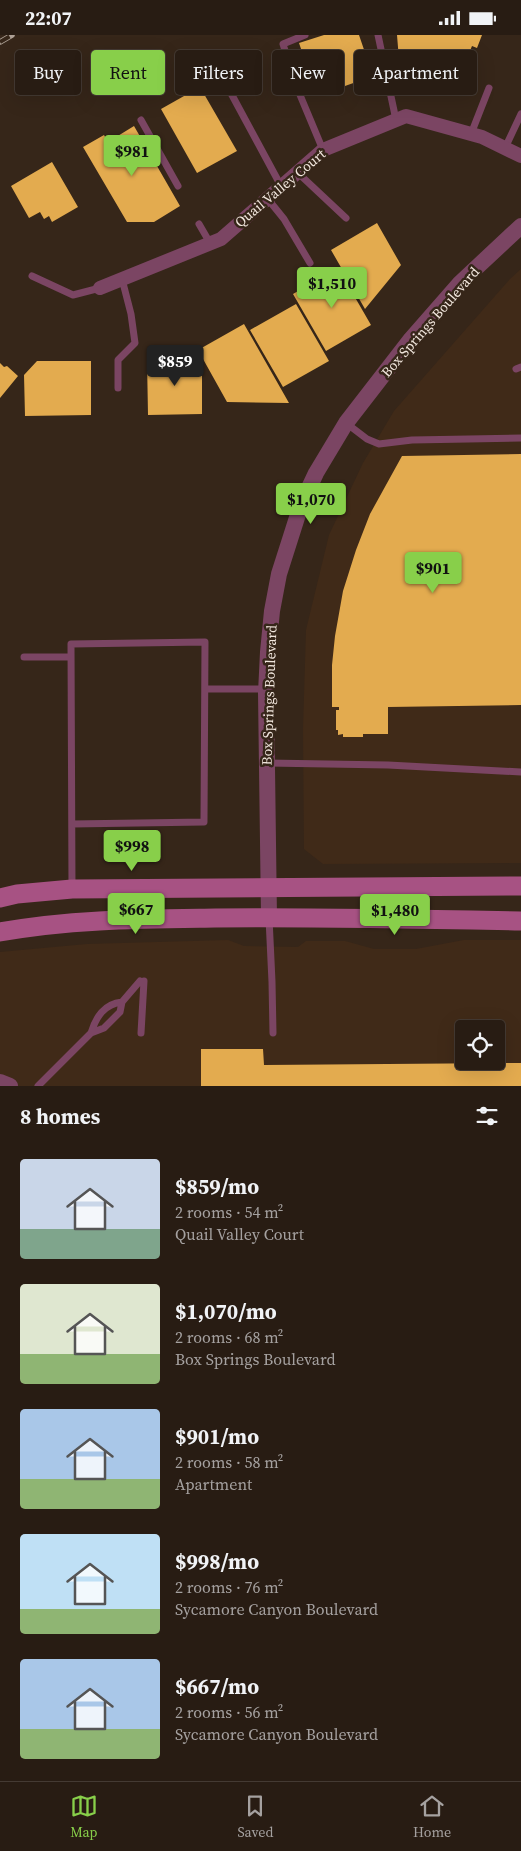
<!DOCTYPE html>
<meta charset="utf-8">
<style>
:root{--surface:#281c13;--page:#342921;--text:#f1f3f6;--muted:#a5a1a0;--line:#443a33;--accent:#88cf4a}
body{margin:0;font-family:"Source Serif 4",serif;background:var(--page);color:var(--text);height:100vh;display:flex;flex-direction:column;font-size:19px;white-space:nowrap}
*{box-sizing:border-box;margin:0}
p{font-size:16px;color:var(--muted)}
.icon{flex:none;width:28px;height:28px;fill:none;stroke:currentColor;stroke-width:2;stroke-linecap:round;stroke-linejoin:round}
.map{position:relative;height:1051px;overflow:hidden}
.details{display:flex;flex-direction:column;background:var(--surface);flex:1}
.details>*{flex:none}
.guide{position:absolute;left:15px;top:15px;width:491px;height:45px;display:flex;gap:10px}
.controls{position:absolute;left:455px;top:985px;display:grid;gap:10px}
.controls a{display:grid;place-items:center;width:50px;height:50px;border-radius:5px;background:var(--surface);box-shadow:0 5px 20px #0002,0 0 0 1px var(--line);font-size:25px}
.price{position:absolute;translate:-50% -42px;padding:0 11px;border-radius:5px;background:var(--accent);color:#111;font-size:16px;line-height:32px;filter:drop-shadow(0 1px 2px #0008)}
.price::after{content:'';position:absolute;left:50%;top:30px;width:15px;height:11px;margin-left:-8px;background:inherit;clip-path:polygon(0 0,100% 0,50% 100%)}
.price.on{background:#222;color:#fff}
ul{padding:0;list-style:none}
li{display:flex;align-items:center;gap:15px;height:125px;padding:0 20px}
li span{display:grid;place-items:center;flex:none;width:140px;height:100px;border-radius:5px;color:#555}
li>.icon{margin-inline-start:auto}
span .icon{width:60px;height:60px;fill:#fffc;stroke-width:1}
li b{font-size:21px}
h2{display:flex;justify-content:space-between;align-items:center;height:60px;padding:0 20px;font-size:21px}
.pill{padding:0 18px;border-radius:5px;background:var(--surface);box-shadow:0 5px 20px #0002,0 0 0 1px var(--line);font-size:18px;line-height:45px}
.pill.on{background:var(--accent);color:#111}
.status{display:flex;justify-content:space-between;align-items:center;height:35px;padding:0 25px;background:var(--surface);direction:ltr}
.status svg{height:14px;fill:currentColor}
.dock{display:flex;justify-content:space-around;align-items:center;height:70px;border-top:1px solid var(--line);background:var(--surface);font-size:14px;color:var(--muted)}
.dock a{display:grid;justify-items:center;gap:2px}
.dock .on{color:var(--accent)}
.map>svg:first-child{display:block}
</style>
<div class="status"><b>22:07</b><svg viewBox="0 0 49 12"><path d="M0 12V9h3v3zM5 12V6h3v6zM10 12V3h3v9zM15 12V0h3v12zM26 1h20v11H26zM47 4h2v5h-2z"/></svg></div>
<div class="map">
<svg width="521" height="1051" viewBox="0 0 521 1051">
<rect width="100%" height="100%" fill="#362619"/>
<path fill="#402a18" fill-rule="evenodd" d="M 521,234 L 521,828 L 323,829 L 304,814 L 303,694 L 306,595 L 329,500 L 363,428 L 394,376 L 510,244 Z
M 228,905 L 244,911 L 298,912 L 306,906 L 345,906 L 374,914 L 416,914 L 464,905 L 521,905 L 521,1051 L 0,1051 L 0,917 L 87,909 ZM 464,994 L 496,994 L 496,1026 L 464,1026 Z"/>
<path fill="#e3ab4f" d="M 324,0 L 359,0 L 373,41 L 317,61 L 299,8 Z
M 397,0 L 482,0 L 477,13 L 472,11 L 458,45 L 442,43 L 445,34 L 429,35 L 428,33 L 400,37 Z
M 200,52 L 237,116 L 197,138 L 161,74 Z
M 134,91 L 180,171 L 154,187 L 127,187 L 83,112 L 104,100 L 108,107 Z
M 52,127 L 78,172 L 52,187 L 49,181 L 44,184 L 40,177 L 29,183 L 11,151 Z
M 377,188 L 401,230 L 365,274 L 331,215 Z
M 338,233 L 371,290 L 326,316 L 293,259 Z
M 296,269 L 329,326 L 283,352 L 250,295 Z
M 244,289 L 289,368 L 227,367 L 198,315 Z
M 147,325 L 202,325 L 202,379 L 148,380 Z
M 37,326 L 91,326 L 91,380 L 25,381 L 24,340 Z
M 0,328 L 4,332 L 7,331 L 18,341 L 0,363 Z
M 521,419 L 521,670 L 388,672 L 388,699 L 363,699 L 363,702 L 343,702 L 343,699 L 338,700 L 338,695 L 336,695 L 336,675 L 339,675 L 339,672 L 332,672 L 332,630 L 335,601 L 343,556 L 356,515 L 370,479 L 402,421 Z
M 201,1014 L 263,1014 L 264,1030 L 521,1028 L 521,1051 L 201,1051 Z"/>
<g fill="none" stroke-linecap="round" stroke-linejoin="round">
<path stroke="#7b4563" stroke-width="7" d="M 305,0 L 283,9 L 295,48 L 323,115
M 378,0 L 396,85
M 226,49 L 281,151
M 141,85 L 178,151
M 471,99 L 489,53
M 505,113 L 521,79
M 297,137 L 346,183
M 267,163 L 284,184 L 310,228
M 199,189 L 210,208
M 32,241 L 73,260 L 100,253
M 516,334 L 521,332
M 118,353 L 118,325 L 135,308 L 131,279 L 122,244
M 346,388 L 367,404 L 379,409 L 412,405 L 521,403
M 24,622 L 71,622
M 205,654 L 266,654
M 267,728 L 388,730 L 521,737
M 72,789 L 204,787 L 205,607 L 71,609 L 72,854
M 269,883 L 272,947 L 273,998
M 91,998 C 96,982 104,969 122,967
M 141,998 L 144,946
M 38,1051 L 91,998 L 104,993 L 120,977 L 122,967 L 140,946"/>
<path stroke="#7b4563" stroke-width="14" d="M 100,253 L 221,204 L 323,115 L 406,81 L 482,102 L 521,121"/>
<path stroke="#7b4563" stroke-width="16" d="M 269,882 L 266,658 L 268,617 L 272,576 L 279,539 L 301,470 L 316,438 L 346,388 L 411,304 L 460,248 L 521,191
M 0,1047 L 10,1051"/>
<path stroke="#a75283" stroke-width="19" d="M 0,863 L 17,859 L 72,854 L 521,851
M 0,897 C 71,884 143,884 215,883 C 317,882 419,884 521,886"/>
<defs>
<path id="rail" d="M 0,7 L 12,0"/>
</defs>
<use href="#rail" stroke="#aea196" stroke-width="5.5"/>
<use href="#rail" stroke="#362619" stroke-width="4" stroke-dasharray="11" stroke-linecap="butt"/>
</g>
<g text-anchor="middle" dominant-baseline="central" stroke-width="5" stroke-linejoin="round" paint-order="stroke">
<g font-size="14" fill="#f1e6dd" stroke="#362619">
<text transform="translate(280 153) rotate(-40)">Quail Valley Court</text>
<text transform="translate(430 287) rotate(-49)">Box Springs Boulevard</text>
<text transform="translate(269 660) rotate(-88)">Box Springs Boulevard</text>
</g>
</g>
</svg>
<div class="controls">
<a><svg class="icon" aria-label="locate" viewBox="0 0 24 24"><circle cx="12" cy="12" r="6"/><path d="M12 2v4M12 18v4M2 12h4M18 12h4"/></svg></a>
</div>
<b class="price" style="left:132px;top:142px">$981</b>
<b class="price" style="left:332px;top:274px">$1,510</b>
<b class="price on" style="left:175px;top:352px">$859</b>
<b class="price" style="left:311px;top:490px">$1,070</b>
<b class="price" style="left:433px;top:559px">$901</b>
<b class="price" style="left:132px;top:837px">$998</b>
<b class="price" style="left:136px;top:900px">$667</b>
<b class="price" style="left:395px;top:901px">$1,480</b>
<div class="guide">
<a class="pill">Buy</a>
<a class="pill on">Rent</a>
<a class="pill">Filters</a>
<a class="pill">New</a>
<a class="pill">Apartment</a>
</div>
</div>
<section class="details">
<h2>8 homes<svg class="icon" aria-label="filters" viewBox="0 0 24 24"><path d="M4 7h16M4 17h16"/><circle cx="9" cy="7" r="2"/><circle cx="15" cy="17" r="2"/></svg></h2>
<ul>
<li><span style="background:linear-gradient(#c9d6e8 70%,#7fa58c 0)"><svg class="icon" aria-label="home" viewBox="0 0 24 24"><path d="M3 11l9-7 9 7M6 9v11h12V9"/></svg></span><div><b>$859/mo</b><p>2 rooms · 54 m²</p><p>Quail Valley Court</p></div></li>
<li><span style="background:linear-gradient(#dfe7d0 70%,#8fb573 0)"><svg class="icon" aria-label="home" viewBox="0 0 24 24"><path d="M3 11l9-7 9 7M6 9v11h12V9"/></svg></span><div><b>$1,070/mo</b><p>2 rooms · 68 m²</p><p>Box Springs Boulevard</p></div></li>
<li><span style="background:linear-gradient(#a9c7e8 70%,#8fb573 0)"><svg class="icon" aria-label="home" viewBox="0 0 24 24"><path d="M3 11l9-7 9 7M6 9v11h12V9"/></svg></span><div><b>$901/mo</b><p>2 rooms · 58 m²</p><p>Apartment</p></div></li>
<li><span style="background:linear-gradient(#bfe0f5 75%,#8fb573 0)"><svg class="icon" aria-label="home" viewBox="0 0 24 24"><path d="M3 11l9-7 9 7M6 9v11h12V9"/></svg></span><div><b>$998/mo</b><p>2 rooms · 76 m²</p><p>Sycamore Canyon Boulevard</p></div></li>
<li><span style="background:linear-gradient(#a9c7e8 70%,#8fb573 0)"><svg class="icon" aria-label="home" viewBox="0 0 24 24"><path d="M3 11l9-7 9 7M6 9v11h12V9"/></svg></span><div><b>$667/mo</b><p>2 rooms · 56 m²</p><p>Sycamore Canyon Boulevard</p></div></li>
</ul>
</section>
<nav class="dock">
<a class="on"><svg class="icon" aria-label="map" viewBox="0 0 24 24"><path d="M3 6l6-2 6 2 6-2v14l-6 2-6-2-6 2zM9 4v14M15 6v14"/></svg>Map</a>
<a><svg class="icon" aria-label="saved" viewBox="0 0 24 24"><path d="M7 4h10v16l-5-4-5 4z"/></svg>Saved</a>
<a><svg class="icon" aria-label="home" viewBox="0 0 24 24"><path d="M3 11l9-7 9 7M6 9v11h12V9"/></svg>Home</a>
</nav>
